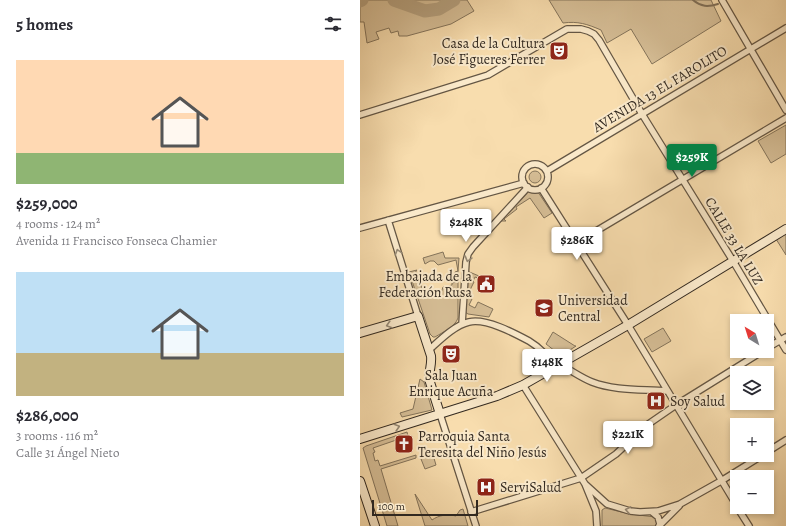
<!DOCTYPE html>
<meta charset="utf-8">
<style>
:root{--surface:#fff;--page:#f7f7f7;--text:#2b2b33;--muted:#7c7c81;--accent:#0b8043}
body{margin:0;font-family:Alegreya,serif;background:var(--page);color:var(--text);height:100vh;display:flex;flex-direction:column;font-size:15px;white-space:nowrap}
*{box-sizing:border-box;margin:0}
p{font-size:13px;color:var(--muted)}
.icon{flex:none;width:22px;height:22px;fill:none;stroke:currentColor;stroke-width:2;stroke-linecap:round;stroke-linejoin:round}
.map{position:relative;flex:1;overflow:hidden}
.sheet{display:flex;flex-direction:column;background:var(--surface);width:360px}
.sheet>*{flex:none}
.needle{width:26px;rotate:322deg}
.tools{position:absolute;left:370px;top:314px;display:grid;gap:8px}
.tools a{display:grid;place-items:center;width:44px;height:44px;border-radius:0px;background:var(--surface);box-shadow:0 2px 6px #0003;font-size:20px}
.scale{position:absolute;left:12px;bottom:10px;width:106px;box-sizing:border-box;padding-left:4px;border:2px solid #322920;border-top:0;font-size:11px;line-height:14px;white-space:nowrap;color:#322920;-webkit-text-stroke:3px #fae9ca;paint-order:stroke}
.price{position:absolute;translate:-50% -34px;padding:0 9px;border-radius:4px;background:#fff;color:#222;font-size:13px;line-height:26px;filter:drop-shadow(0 1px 2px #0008)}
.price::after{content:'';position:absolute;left:50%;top:24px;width:12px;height:9px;margin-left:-6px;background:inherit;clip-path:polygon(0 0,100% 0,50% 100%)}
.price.selected{background:var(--accent);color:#fff}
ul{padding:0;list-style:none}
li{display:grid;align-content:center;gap:8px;height:212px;padding:0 16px}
li span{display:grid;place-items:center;height:124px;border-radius:0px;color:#555}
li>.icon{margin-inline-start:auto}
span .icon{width:72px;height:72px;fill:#fffc;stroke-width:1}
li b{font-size:17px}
h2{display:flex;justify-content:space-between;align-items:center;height:48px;padding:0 16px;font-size:17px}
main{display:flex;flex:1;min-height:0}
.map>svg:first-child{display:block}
</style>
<main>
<section class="sheet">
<h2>5 homes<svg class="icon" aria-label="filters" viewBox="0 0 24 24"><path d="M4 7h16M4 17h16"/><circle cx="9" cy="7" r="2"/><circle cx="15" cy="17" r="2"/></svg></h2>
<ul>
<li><span style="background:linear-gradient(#ffd9b3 75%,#8fb573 0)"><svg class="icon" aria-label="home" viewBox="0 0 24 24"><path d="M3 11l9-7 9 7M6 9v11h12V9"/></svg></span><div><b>$259,000</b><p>4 rooms · 124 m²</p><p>Avenida 11 Francisco Fonseca Chamier</p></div></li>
<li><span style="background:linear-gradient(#bfe0f5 65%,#c2b280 0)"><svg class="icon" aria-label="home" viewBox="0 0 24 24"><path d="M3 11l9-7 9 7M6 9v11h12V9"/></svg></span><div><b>$286,000</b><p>3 rooms · 116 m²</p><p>Calle 31 Ángel Nieto</p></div></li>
</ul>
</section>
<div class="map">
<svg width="426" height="526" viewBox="0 0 426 526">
<rect width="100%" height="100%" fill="#f8ddae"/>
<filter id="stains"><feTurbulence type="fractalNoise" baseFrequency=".005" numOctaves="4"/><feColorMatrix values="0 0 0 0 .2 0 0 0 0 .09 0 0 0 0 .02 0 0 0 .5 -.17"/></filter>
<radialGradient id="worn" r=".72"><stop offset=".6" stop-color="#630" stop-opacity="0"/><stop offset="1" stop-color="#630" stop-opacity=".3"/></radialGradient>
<path fill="#d6be96" stroke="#84745b" d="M 0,0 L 107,0 L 114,11 L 91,24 L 47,36 L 39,36 L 38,31 L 31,33 L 29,28 L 16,32 L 19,39 L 7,43 L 4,22 L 0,22 Z
M 189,0 L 351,0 L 361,21 L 292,64 L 271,29 L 247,43 L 241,30 C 227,24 218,21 203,23 Z
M 426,125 L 426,154 L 411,163 L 398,141 Z
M169 177a6 6 0 1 1 12 0a6 6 0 1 1-12 0Z
M 169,191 L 178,192 L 192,213 L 184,218 L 170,198 L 156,207 L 157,209 L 144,219 L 146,221 L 141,221 Z
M 100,217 L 103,226 L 98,232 L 97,224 L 91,225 L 90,219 Z
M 426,233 L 426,255 L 416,239 Z
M 83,252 L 85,258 L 99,258 L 98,271 L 98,318 C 95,327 83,332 75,337 L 73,337 L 70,334 L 49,272 L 57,270 L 56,271 L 56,275 L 58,277 L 64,294 L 74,290 L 78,294 L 81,293 L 83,287 L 92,285 L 92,283 L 97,282 L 95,272 L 98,271 L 96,260 L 78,265 L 74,261 L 70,261 L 65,264 L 63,258 Z
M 107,271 L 119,276 L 118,278 L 115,277 L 113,281 L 114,282 L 107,296 L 112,299 L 109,305 L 115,308 L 118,302 L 133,309 L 129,317 L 108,314 L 105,312 Z
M 303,328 L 311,341 L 292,352 L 284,339 Z
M 193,332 L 215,346 L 216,346 C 198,358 202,356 186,344 Z
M 60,379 L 64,382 L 72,410 L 42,417 L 40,413 L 53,409 Z
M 47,432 L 48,436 L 13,448 L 15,452 L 13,453 L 15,461 L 18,460 L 20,466 L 56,455 L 56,458 L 21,469 L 38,526 L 27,526 L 3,448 L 6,446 Z
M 73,455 L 76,465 L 65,469 L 61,459 Z
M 55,494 L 72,520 C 79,515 87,514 96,516 L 100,510 L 103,509 L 108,526 L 65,526 Z
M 245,508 L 270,514 L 295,517 L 297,522 L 296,526 L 242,526 L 242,510 Z"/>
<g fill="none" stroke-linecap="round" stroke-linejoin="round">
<path stroke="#817058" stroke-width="2" d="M 333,0 C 341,7 348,7 358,4"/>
<path stroke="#b5a07e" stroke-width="13" d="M 34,0 L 65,11 L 79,9 L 94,0
M 0,1 L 2,0"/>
<defs>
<path id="street" d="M 362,0 L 426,110
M 0,115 L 128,75 L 207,29 L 221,29 L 228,31 L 234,34 L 239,40 L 282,114 L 373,261 L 426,350
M162 177a13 13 0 1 1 26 0a13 13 0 1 1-26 0Z
M 187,171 L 426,28
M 181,188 L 268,325 L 377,506
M 28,220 L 58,316
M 0,228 L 164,183
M 216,243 L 426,118
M 102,324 L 106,262 L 108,254 L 113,247 L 168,187
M 407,348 L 426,337
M 70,349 C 80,340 95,325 109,322 C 126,318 154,333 169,341 C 174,344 179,348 183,352 C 199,363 215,375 232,382 C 255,391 283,389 307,391
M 163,385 L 225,484 L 236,511 L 237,526
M 80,414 L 116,526
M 407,452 L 426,440
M 225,484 L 247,504 L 270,511 L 280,512 L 298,511 L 320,504 L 361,481 L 403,455
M 377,507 L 389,526
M 111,512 L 221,478 L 256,454 L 287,425 L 316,405 L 403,351
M 292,512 L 298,517 L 300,524
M 299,526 L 319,506"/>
<path id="secondary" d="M 0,333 L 58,316 L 71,356 C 72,364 69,371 69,379 L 80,414
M 0,439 L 137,396 L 163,385 L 268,325 L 426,229
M 0,481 L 15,526"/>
</defs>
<use href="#street" stroke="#645644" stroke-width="8"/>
<use href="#secondary" stroke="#322920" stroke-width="10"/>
<use href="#street" stroke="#fae9ca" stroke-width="5.5"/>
<use href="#secondary" stroke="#fae9ca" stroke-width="8"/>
</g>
<defs><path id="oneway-chevron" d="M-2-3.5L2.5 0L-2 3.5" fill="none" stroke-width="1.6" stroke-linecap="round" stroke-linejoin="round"/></defs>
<g stroke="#968975">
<use href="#oneway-chevron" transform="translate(38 252) rotate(-107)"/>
<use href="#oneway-chevron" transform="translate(108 259) rotate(106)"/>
<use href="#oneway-chevron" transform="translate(29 325) rotate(163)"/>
<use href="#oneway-chevron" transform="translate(37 427) rotate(-17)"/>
<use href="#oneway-chevron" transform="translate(268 510) rotate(-169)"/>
</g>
<defs>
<symbol id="theatre-square" viewBox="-11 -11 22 22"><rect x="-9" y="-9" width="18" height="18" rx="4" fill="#8f2418" stroke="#fae9ca"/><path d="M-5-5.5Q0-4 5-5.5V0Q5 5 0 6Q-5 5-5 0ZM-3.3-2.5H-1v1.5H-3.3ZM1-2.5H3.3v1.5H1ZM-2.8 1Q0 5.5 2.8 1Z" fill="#fff"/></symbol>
<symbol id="civic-square" viewBox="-11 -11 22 22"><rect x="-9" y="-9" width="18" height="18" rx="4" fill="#8f2418" stroke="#fae9ca"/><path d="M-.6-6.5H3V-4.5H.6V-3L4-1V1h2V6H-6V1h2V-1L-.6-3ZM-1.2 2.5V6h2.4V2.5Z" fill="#fff"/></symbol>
<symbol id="university-square" viewBox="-11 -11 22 22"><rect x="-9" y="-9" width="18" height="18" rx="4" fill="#8f2418" stroke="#fae9ca"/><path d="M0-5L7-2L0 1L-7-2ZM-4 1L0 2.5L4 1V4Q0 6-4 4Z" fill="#fff"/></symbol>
<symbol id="hospital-square" viewBox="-11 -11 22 22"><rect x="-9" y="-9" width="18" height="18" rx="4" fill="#8f2418" stroke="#fae9ca"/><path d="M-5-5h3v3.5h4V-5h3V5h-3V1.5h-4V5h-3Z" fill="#fff"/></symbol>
<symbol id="church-square" viewBox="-11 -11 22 22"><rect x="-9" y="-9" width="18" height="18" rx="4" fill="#8f2418" stroke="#fae9ca"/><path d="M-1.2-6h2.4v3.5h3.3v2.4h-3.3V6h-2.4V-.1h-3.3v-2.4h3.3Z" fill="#fff"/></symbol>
</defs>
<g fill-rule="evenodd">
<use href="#theatre-square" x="188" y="40" width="22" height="22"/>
<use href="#civic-square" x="115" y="273" width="22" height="22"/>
<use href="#university-square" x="173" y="297" width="22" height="22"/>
<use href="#theatre-square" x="80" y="343" width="22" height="22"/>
<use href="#hospital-square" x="285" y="390" width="22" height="22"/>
<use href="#church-square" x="33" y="433" width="22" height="22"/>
<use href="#hospital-square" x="115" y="476" width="22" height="22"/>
</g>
<g text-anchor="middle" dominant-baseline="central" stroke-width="4" stroke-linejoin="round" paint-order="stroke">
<g font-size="14" fill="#322920" stroke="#fae9ca" text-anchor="start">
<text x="185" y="43" text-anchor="end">Casa de la Cultura<tspan x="185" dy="16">José Figueres Ferrer</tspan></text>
<text x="112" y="276" text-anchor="end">Embajada de la<tspan x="112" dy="16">Federación Rusa</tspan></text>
<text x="198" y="300">Universidad<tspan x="198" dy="16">Central</tspan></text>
<text x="91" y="375" text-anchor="middle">Sala Juan<tspan x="91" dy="16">Enrique Acuña</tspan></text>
<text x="310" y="401">Soy Salud</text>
<text x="58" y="436">Parroquia Santa<tspan x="58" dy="16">Teresita del Niño Jesús</tspan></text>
<text x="140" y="487">ServiSalud</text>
</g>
<g font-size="14" fill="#322920" stroke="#fae9ca">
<text transform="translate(300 89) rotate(-31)">AVENIDA 13 EL FAROLITO</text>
<text transform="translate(374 241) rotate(59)">CALLE 33 LA LUZ</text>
</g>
</g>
<rect width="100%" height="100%" filter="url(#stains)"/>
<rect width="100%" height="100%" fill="url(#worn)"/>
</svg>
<div class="tools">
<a><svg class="needle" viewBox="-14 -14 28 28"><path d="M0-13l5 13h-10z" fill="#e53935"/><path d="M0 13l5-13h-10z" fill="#7c7c81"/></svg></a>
<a><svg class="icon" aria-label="layers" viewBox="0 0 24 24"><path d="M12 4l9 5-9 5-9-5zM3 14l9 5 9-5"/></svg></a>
<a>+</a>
<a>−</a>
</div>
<div class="scale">100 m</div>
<b class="price selected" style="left:332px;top:178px">$259K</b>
<b class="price" style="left:106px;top:243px">$248K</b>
<b class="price" style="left:217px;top:261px">$286K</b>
<b class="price" style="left:187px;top:383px">$148K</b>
<b class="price" style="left:268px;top:455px">$221K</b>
</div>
</main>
